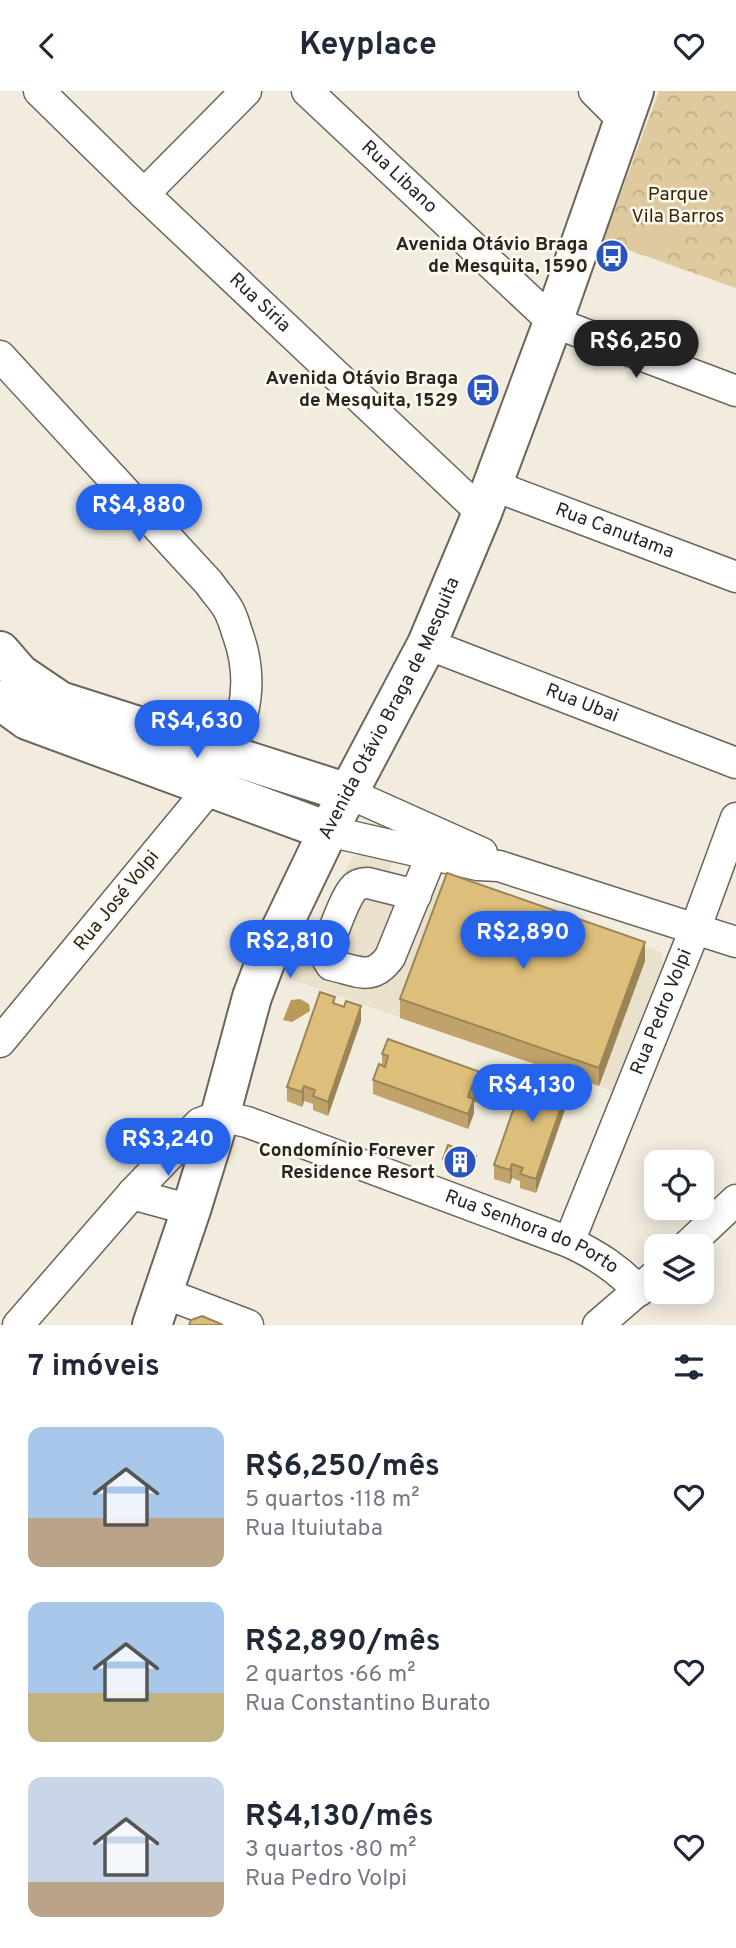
<!DOCTYPE html>
<html lang="pt">
<meta charset="utf-8">
<style>
:root{--surface:#fff;--page:#f6f6f7;--text:#1f2937;--muted:#747a83;--accent:#2563eb}
body{margin:0;font-family:Overpass,sans-serif;background:var(--page);color:var(--text);height:100vh;display:flex;flex-direction:column;font-size:26px;white-space:nowrap}
*{box-sizing:border-box;margin:0}
p{font-size:23px;color:var(--muted)}
.icon{flex:none;width:38px;height:38px;fill:none;stroke:currentColor;stroke-width:2;stroke-linecap:round;stroke-linejoin:round}
.map{position:relative;height:1234px;overflow:hidden}
.drawer{display:flex;flex-direction:column;background:var(--surface);flex:1}
.drawer>*{flex:none}
.tools{position:absolute;left:644px;top:1059px;display:grid;gap:14px}
.tools a{display:grid;place-items:center;width:70px;height:70px;border-radius:14px;background:var(--surface);box-shadow:0 4px 18px #0003;font-size:35px}
.price{position:absolute;translate:-50% -60px;padding:0 16px;border-radius:24px;background:var(--accent);color:#fff;font-size:23px;line-height:46px;filter:drop-shadow(0 2px 4px #0008)}
.price::after{content:'';position:absolute;left:50%;top:42px;width:21px;height:16px;margin-left:-10px;background:inherit;clip-path:polygon(0 0,100% 0,50% 100%)}
.price.selected{background:#222;color:#fff}
ul{padding:0;list-style:none}
li{display:flex;align-items:center;gap:21px;height:175px;padding:0 28px}
li span{display:grid;place-items:center;flex:none;width:196px;height:140px;border-radius:14px;color:#555}
li>.icon{margin-inline-start:auto}
span .icon{width:84px;height:84px;fill:#fffc;stroke-width:1}
li b{font-size:30px}
h2{display:flex;justify-content:space-between;align-items:center;height:84px;padding:0 28px;font-size:30px}
header{display:flex;justify-content:space-between;align-items:center;height:91px;padding:0 28px;background:var(--surface);font-size:32px;font-weight:700}
.map>svg:first-child{display:block}
</style>
<header><svg class="icon" aria-label="back" viewBox="0 0 24 24"><path d="M15 5l-7 7 7 7"/></svg>Keyplace<svg class="icon" aria-label="heart" viewBox="0 0 24 24"><path d="M12 20l-8-8c-3-5 5-10 8-4 3-6 11-1 8 4z"/></svg></header>
<div class="map">
<svg width="736" height="1234" viewBox="0 0 736 1234">
<defs>
<pattern id="park-crowns" width="20" height="18" patternUnits="userSpaceOnUse" patternTransform="scale(1.75)"><rect width="20" height="18" fill="#dfca9f"/><path d="M2 6a3 3 0 1 1 6 0M12 15a3 3 0 1 1 6 0" fill="none" stroke="#bfad89"/></pattern>
</defs>
<rect width="100%" height="100%" fill="#f2ecdf"/>
<path fill="#eae1cd" d="M 364,761 L 392,767 L 390,780 L 424,790 L 446,794 L 467,792 L 661,861 L 663,872 L 612,1000 L 287,887 L 353,766 Z"/>
<path fill="url(#park-crowns)" d="M 659,0 L 736,0 L 736,197 L 603,150 Z"/>
<path fill="#dfca9f" d="M 666,79 L 704,92 L 679,162 L 641,149 Z"/>
<path fill="#b99a57" d="M 300,908 L 309,913 L 310,920 L 292,931 L 283,929 L 291,909 Z"/>
<g fill="none" stroke-linecap="round" stroke-linejoin="round">
<defs>
<g id="minor">
<path id="s1" d="M 39,0 L 144,103 L 482,422"/>
<path id="s2" d="M 307,0 L 553,231 L 736,300"/>
<path d="M 594,0 L 624,30"/>
<path d="M 144,103 L 246,0"/>
<path d="M 0,265 L 209,492 C 215,501 223,509 228,518 C 233,526 235,536 238,544 C 259,603 238,646 209,698 L 0,951"/>
<path id="s3" d="M 492,394 L 736,486"/>
<path id="s4" d="M 427,553 L 736,672"/>
<path d="M 348,702 L 482,762"/>
<path d="M 328,740 L 478,774 L 499,775 L 736,851"/>
<path d="M 416,804 L 368,792 C 362,792 357,793 353,798 C 344,809 328,852 326,866 L 331,874 C 358,880 372,891 390,866 L 432,763"/>
<path d="M 132,1103 L 191,1119"/>
<path id="s5" d="M 569,1151 L 696,836 L 736,727"/>
<path d="M 687,1155 L 736,1109"/>
<path d="M 164,1202 L 248,1234"/>
<path id="s6" d="M 18,1234 L 132,1103 L 200,1032 L 220,1025 L 247,1031 L 569,1151 C 597,1164 618,1178 639,1200"/>
<path d="M 598,1234 L 656,1184"/>
</g>
<g id="major">
<path d="M 0,560 L 20,583 L 60,610 L 348,702"/>
<path d="M 0,609 L 27,629 L 328,740"/>
<path id="s7" d="M 152,1234 L 191,1119 L 220,1025 L 252,906 L 266,869 L 328,740 L 427,553 L 482,422 L 553,231 L 634,0"/>
</g>
</defs>
<use href="#minor" stroke="#6b655a" stroke-width="33"/>
<use href="#major" stroke="#6b655a" stroke-width="42"/>
<use href="#minor" stroke="#fff" stroke-width="30"/>
<use href="#major" stroke="#fff" stroke-width="38"/>
</g>
<path fill="#bfa36a" d="M 645,870 L 599,995 L 400,927 L 400,908 Z
M 335,913 L 361,930 L 328,1025 L 313,1019 L 313,1013 L 304,1010 L 302,1016 L 287,1010 L 287,996 Z
M 382,963 L 483,996 L 477,1012 L 474,1011 L 474,1022 L 468,1038 L 373,1003 L 373,989 L 382,975 Z
M 543,991 L 569,1007 L 536,1102 L 520,1097 L 520,1090 L 512,1087 L 510,1093 L 494,1088 L 494,1074 Z
M 443,1068 L 476,1070 L 472,1083 L 443,1073 Z"/>
<path fill="#9b8556" d="M 645,851 L 645,870 L 599,995 L 599,977 Z
M 361,915 L 361,930 L 328,1025 L 328,1011 Z
M 483,982 L 483,996 L 477,1012 L 477,998 Z
M 569,993 L 569,1007 L 536,1102 L 536,1088 Z
M 304,995 L 304,1010 L 302,1016 L 302,1001 Z
M 474,1008 L 474,1022 L 468,1038 L 468,1023 Z
M 476,1065 L 476,1070 L 472,1083 L 472,1078 Z
M 512,1073 L 512,1087 L 510,1093 L 510,1079 Z"/>
<path fill="#debe7b" stroke="#9b8556" stroke-width="2" d="M 447,782 L 645,851 L 599,977 L 400,908 Z
M 320,901 L 335,906 L 333,912 L 344,916 L 346,910 L 361,915 L 328,1011 L 313,1005 L 315,999 L 304,995 L 302,1001 L 287,996 Z
M 388,948 L 483,982 L 477,998 L 472,995 L 468,1006 L 474,1008 L 468,1023 L 373,989 L 379,973 L 385,976 L 388,965 L 382,963 Z
M 527,979 L 543,984 L 541,990 L 551,994 L 553,988 L 569,993 L 536,1088 L 520,1083 L 523,1077 L 512,1073 L 510,1079 L 494,1074 Z
M 448,1054 L 476,1065 L 472,1078 L 443,1068 Z
M 202,1225 L 223,1234 L 189,1234 L 191,1229 Z"/>
<defs>
<symbol id="bus-disc" viewBox="-11 -11 22 22"><circle r="9.5" fill="#2b54c3" stroke="#fef9ef"/><path d="M-5-6H5V4H4V6H2V4H-2V6H-4V4H-5ZM-3.5-4V0h7V-4ZM-3.5 1.2v1.5H-2V1.2ZM2 1.2v1.5H3.5V1.2Z" fill="#fff"/></symbol>
<symbol id="building-disc" viewBox="-11 -11 22 22"><circle r="9.5" fill="#2b54c3" stroke="#fef9ef"/><path d="M-4-6H4V6H1V3H-1V6H-4ZM-2.5-4.3h1.7v1.8h-1.7ZM.8-4.3h1.7v1.8H.8ZM-2.5-1h1.7V.8h-1.7ZM.8-1h1.7V.8H.8Z" fill="#fff"/></symbol>
</defs>
<g fill-rule="evenodd">
<use href="#bus-disc" x="593" y="146" width="38" height="38"/>
<use href="#bus-disc" x="464" y="280" width="38" height="38"/>
<use href="#building-disc" x="441" y="1052" width="38" height="38"/>
</g>
<g text-anchor="middle" dominant-baseline="central" stroke-width="5" stroke-linejoin="round" paint-order="stroke">
<g font-size="19" fill="#282621" stroke="#fef9ef">
<text stroke="none"><textPath href="#s2" startOffset="126">Rua Libano</textPath></text>
<text stroke="none"><textPath href="#s1" startOffset="306">Rua Siria</textPath></text>
<text stroke="none"><textPath href="#s3" startOffset="131">Rua Canutama</textPath></text>
<text stroke="none"><textPath href="#s4" startOffset="166">Rua Ubai</textPath></text>
<text stroke="none"><textPath href="#s7" startOffset="663">Avenida Otávio Braga de Mesquita</textPath></text>
<text transform="translate(117 810) rotate(-51)">Rua José Volpi</text>
<text stroke="none"><textPath href="#s5" startOffset="248">Rua Pedro Volpi</textPath></text>
<text stroke="none"><textPath href="#s6" startOffset="626">Rua Senhora do Porto</textPath></text>
</g>
<g font-size="19" fill="#352808" stroke="#fef9ef">
<text x="678" y="104">Parque<tspan x="678" dy="22">Vila Barros</tspan></text>
</g>
<g font-size="19" font-weight="bold" fill="#282621" stroke="#fef9ef" text-anchor="end">
<text x="588" y="154">Avenida Otávio Braga<tspan x="588" dy="22">de Mesquita, 1590</tspan></text>
<text x="458" y="288">Avenida Otávio Braga<tspan x="458" dy="22">de Mesquita, 1529</tspan></text>
<text x="435" y="1060">Condomínio Forever<tspan x="435" dy="22">Residence Resort</tspan></text>
</g>
</g>
</svg>
<div class="tools">
<a><svg class="icon" aria-label="locate" viewBox="0 0 24 24"><circle cx="12" cy="12" r="6"/><path d="M12 2v4M12 18v4M2 12h4M18 12h4"/></svg></a>
<a><svg class="icon" aria-label="layers" viewBox="0 0 24 24"><path d="M12 4l9 5-9 5-9-5zM3 14l9 5 9-5"/></svg></a>
</div>
<b class="price selected" style="left:636px;top:289px">R$6,250</b>
<b class="price" style="left:139px;top:453px">R$4,880</b>
<b class="price" style="left:197px;top:669px">R$4,630</b>
<b class="price" style="left:523px;top:880px">R$2,890</b>
<b class="price" style="left:290px;top:889px">R$2,810</b>
<b class="price" style="left:532px;top:1033px">R$4,130</b>
<b class="price" style="left:168px;top:1087px">R$3,240</b>
</div>
<section class="drawer">
<h2>7 imóveis<svg class="icon" aria-label="filters" viewBox="0 0 24 24"><path d="M4 7h16M4 17h16"/><circle cx="9" cy="7" r="2"/><circle cx="15" cy="17" r="2"/></svg></h2>
<ul>
<li><span style="background:linear-gradient(#a9c7e8 65%,#b9a48a 0)"><svg class="icon" aria-label="home" viewBox="0 0 24 24"><path d="M3 11l9-7 9 7M6 9v11h12V9"/></svg></span><div><b>R$6,250/mês</b><p>5 quartos · 118 m²</p><p>Rua Ituiutaba</p></div><svg class="icon" aria-label="heart" viewBox="0 0 24 24"><path d="M12 20l-8-8c-3-5 5-10 8-4 3-6 11-1 8 4z"/></svg></li>
<li><span style="background:linear-gradient(#a9c7e8 65%,#c2b280 0)"><svg class="icon" aria-label="home" viewBox="0 0 24 24"><path d="M3 11l9-7 9 7M6 9v11h12V9"/></svg></span><div><b>R$2,890/mês</b><p>2 quartos · 66 m²</p><p>Rua Constantino Burato</p></div><svg class="icon" aria-label="heart" viewBox="0 0 24 24"><path d="M12 20l-8-8c-3-5 5-10 8-4 3-6 11-1 8 4z"/></svg></li>
<li><span style="background:linear-gradient(#c9d6e8 75%,#b9a48a 0)"><svg class="icon" aria-label="home" viewBox="0 0 24 24"><path d="M3 11l9-7 9 7M6 9v11h12V9"/></svg></span><div><b>R$4,130/mês</b><p>3 quartos · 80 m²</p><p>Rua Pedro Volpi</p></div><svg class="icon" aria-label="heart" viewBox="0 0 24 24"><path d="M12 20l-8-8c-3-5 5-10 8-4 3-6 11-1 8 4z"/></svg></li>
</ul>
</section>
